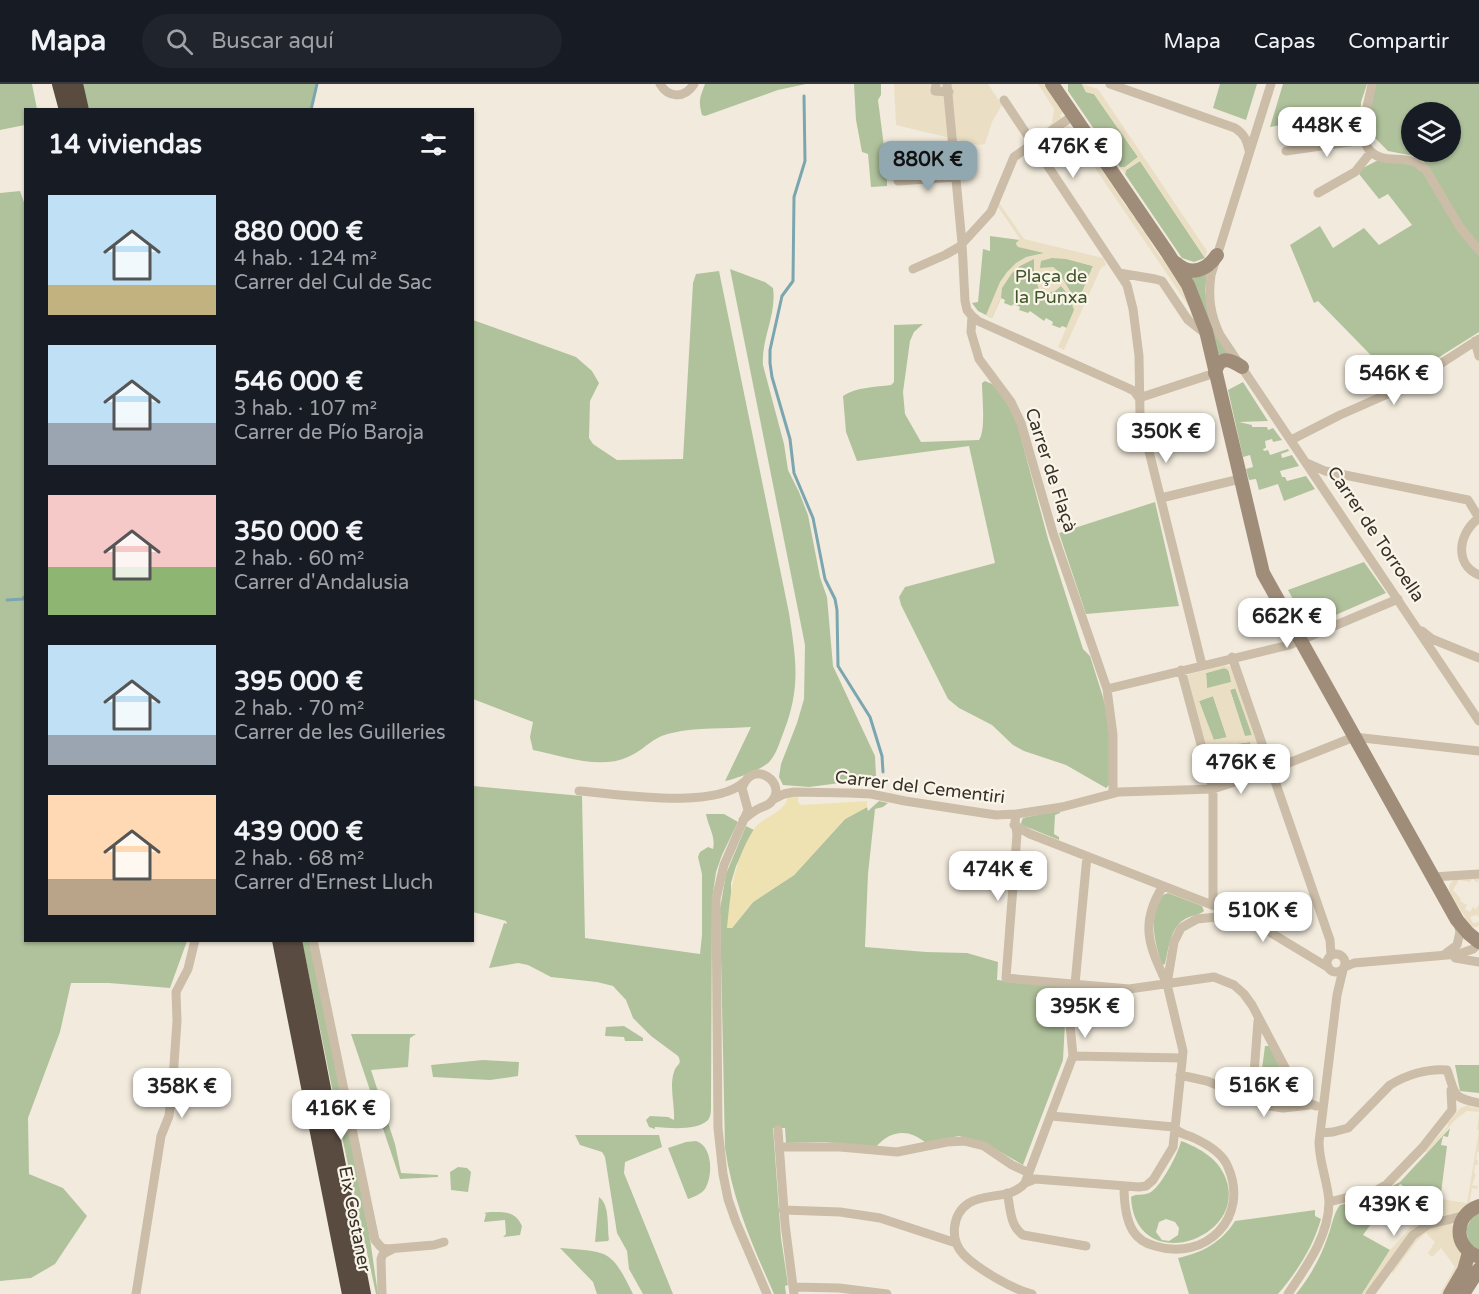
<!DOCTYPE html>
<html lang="es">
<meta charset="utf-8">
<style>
:root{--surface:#171b24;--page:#20242c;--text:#f1f3f6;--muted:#9ea1a6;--line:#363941;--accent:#92a8b0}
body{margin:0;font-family:"Varela Round",sans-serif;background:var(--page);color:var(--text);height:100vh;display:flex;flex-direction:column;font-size:22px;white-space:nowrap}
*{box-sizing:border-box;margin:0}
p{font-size:20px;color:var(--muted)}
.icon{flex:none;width:33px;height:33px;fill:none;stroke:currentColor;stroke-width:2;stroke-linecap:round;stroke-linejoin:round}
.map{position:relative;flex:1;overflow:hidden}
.sheet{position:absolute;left:24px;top:24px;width:450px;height:834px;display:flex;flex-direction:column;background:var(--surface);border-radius:0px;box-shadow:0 2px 4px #0004}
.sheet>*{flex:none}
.fabs{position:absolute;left:1401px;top:18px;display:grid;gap:12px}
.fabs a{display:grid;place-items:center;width:60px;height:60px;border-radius:50%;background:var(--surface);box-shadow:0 2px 4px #0004;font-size:30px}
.price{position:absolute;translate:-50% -51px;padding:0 14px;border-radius:12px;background:#fff;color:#222;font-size:20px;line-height:39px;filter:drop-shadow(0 2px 3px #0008)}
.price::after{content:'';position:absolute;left:50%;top:36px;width:18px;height:14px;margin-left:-9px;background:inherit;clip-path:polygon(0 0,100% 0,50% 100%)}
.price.active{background:var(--accent);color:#111}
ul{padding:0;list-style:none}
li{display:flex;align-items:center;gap:18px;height:150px;padding:0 24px}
li span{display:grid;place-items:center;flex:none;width:168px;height:120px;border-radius:0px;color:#555}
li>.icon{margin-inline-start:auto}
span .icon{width:72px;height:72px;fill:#fffc;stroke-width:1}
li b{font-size:26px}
h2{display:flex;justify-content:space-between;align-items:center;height:72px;padding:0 24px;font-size:26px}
header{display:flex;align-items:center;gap:36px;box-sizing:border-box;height:84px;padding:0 30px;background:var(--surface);border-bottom:2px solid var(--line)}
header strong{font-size:28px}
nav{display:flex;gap:33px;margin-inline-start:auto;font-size:21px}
.search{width:420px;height:54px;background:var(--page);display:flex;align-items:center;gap:15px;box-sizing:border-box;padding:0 21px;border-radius:33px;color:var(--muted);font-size:22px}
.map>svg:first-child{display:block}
</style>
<header>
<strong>Mapa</strong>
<div class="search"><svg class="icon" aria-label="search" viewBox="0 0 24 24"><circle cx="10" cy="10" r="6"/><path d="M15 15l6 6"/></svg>Buscar aquí</div>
<nav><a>Mapa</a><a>Capas</a><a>Compartir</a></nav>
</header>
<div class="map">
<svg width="1479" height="1210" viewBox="0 0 1479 1210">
<rect width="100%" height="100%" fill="#f2ebdd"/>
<path fill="#b0c29c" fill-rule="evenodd" d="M 0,0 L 32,0 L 37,25 L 26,26 L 25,41 L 0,46 Z
M 82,0 L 318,0 L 311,26 L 89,25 Z
M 705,0 L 806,0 L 778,6 L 705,32 L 702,31 C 698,16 700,14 705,0 Z
M 854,0 L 881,0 L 881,11 L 878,16 L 886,78 L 890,78 L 891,92 L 887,95 L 887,102 L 871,103 L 868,70 L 862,68 L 856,36 Z
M 1068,0 L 1082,0 L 1086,8 L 1094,10 L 1138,73 L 1125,83 L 1120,83 L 1068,7 Z
M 1220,0 L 1257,0 L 1246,36 L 1213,24 Z
M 1283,0 L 1367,0 L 1361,18 L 1360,46 L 1351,48 L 1344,55 L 1340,37 L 1292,39 L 1270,43 Z
M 1375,0 L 1479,0 L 1479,160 L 1466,146 L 1424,78 L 1414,72 L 1388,67 L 1371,50 L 1369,35 ZM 1412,28 L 1450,28 L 1450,68 L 1412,68 Z
M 1382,74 L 1406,75 L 1423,89 L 1462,151 L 1479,171 L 1479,248 L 1398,299 L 1318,217 L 1314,219 L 1290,161 L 1320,142 L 1333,164 L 1364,144 L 1379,161 L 1412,141 L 1388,110 L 1379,115 L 1359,90 L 1363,84 Z
M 1140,77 L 1205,174 L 1194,178 L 1182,174 L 1125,90 L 1126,86 Z
M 20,107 L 26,124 L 26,856 L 187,857 L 170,904 L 109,899 L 71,899 L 60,948 L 28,1034 L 29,1090 L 63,1104 L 87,1132 L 55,1180 L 31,1194 L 0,1197 L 0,109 Z
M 990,152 L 1020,156 L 1016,161 L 1093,182 L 1067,244 L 1062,242 L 1060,244 L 1052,241 L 1053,238 L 1046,234 L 1044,237 L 1030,227 L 1028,229 L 1019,226 L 1020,223 L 1013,220 L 1012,222 L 1004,219 L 1005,216 L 1001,214 L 992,234 L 978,227 L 972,219 L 978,218 L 983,165 L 990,167 Z
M 730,185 L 765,198 L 773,204 C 777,230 761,255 763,281 L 784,360 L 788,386 L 799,408 L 808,431 L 820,493 L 827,513 L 833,582 L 875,672 L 876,692 L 871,695 L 809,703 L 783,701 L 779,693 L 781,680 L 797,639 L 804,615 L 805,561 Z
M 719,187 L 789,529 C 796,575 801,603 784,647 C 780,657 777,669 770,677 C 764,685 735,695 725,697 L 751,643 C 725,645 697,643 672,649 C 651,653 645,666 628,673 C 599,686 563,672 533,666 L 530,653 L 533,638 L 473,615 L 473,236 L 576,273 L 592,287 L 599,299 L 590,317 L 589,354 L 593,360 L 617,376 L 683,375 L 693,199 L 696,190 Z
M 1207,187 L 1205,208 L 1229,271 L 1217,270 L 1188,190 Z
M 923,240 L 914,248 L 910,257 L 903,308 L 905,330 L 921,358 L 979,356 C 986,347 982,312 982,299 L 985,297 L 992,300 L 1003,310 L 1016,335 L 1048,455 L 1083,565 L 1090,572 L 1103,613 L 1109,637 L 1109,701 L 1106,704 L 1066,681 L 1024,667 L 1013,661 L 992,641 L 959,624 L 948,615 L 901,521 L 899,513 L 905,503 L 995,479 L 969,362 L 857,377 L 846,348 L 843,312 C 856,303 876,303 891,301 L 894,298 L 894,241 Z
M 1243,298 L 1268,337 L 1239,338 L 1252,341 L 1252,343 L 1267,343 L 1268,346 L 1273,344 L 1282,356 L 1273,358 L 1272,355 L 1265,357 L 1266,364 L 1263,365 L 1264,367 L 1268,366 L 1270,371 L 1288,365 L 1289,367 L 1281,370 L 1282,374 L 1292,371 L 1299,382 L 1280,387 L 1282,393 L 1285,393 L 1287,397 L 1306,392 L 1315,405 L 1284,417 L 1278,400 L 1259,406 L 1256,395 L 1249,396 L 1246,385 L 1253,383 L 1250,371 L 1243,373 L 1228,306 Z
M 1155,418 L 1179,522 L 1086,530 L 1059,449 Z
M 1364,478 L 1386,509 L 1308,543 L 1288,506 Z
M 1223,584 L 1228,585 L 1232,598 L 1207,605 L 1206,589 Z
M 1236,604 L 1252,651 L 1245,653 L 1230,606 Z
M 1213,612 L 1227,654 L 1213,656 L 1199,617 Z
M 1250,658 L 1255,675 L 1232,682 L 1228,661 Z
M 473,702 L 582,712 L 585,854 L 700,870 L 702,851 L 702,790 L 698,773 L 700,768 L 708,763 L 713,765 C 716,753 708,742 706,730 L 724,730 L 738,738 L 722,771 L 716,788 L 712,816 L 711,1022 C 711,1027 711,1032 708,1036 C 697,1047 670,1044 655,1043 L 655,1045 L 649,1043 L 646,1036 L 650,1032 L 668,1033 L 674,1036 C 675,1021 669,1002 674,988 C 676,980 683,981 678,972 L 651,952 L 633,934 L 626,916 L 613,902 L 597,898 L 551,893 L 528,881 L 518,879 L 489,884 L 504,839 L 507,840 L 506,837 L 473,828 Z
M 879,717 L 888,719 L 883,723 L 875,725 L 868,790 L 865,863 L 926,868 L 967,869 L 998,878 L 997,896 L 1067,903 L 1063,976 L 1023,1081 L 985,1059 L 959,1052 L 926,1059 C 909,1044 890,1046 876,1063 L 825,1058 L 786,1059 L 785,1044 L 773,1044 L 781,1154 L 788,1201 L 785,1202 L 786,1210 L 774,1210 C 752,1160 733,1118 725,1064 L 720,825 L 726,790 L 746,742 L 754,746 L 736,782 L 731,799 L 732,844 L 753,818 L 794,791 L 845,735 L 867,723 L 868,727 Z
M 1060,726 L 1060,729 L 1055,731 L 1054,750 L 1059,753 L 1059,756 L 1022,741 L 1021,739 L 1023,734 Z
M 1168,809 L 1202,822 L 1204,827 C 1200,831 1193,831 1187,834 C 1170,842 1169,864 1165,880 L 1162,881 C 1154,855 1148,835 1163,811 Z
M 302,857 L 310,857 L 369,1148 L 378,1210 L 376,1210 L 341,1048 Z
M 624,942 L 643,954 L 643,957 L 625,957 L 624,953 L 605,952 L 606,943 Z
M 351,950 L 416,950 L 410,954 L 408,983 L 371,986 L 395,1060 L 401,1089 L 438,1091 L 438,1093 L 400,1095 Z
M 1265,962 L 1269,962 L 1294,1010 L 1291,1016 L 1262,1016 L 1259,1008 Z
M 483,976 L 519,978 L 518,992 L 490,996 L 433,993 L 431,981 Z
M 1455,981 L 1479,981 L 1479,1009 L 1460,1007 Z
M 1450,1044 L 1448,1053 L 1443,1052 L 1441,1061 L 1447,1062 L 1439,1125 L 1437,1128 L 1428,1131 L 1430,1119 L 1400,1100 L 1363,1151 L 1390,1166 L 1362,1210 L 1296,1210 C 1310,1193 1321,1173 1328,1152 C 1332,1142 1333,1130 1340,1121 L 1368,1115 L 1400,1098 Z
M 575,1051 L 659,1051 L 662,1063 L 625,1078 L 624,1089 L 673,1210 L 643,1210 L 629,1185 L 627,1167 L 617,1149 L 605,1073 L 602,1068 L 580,1061 Z
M 696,1057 C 713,1062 713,1092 705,1105 C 701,1110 694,1113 688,1115 L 668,1064 L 686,1058 Z
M 1181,1057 C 1200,1064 1219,1075 1226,1095 C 1248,1155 1135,1194 1131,1113 C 1137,1109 1143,1112 1149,1109 C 1160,1105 1179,1068 1181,1057 ZM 1166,1135 L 1175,1138 L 1179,1144 L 1178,1151 L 1169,1157 L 1162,1156 L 1156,1148 L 1159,1138 Z
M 458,1083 L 467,1084 L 471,1088 L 468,1108 L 451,1106 L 450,1088 Z
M 599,1113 C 610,1121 607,1142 609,1155 L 608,1157 L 595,1158 Z
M 1315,1126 L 1315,1132 L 1321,1135 C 1313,1163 1297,1188 1278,1210 L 1189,1210 L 1178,1174 C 1202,1169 1222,1158 1235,1137 Z
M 490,1128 C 505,1128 515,1127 522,1142 L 520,1151 L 503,1153 L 506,1150 L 505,1136 L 484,1138 L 486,1130 L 484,1129 Z
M 1479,1129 L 1479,1167 L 1469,1159 L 1466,1145 L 1472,1133 Z
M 560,1164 C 609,1168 611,1165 633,1210 L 597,1210 L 593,1198 Z"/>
<path fill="#eee2b3" d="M 798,708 L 798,718 L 801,721 L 867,717 L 867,723 L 845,735 L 794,791 L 753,818 L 732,844 L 727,844 C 731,806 733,779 754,745 C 764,731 788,729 788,709 Z"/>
<path fill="#eadfc4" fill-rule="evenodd" d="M 894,0 L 988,0 L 1002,21 L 992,38 L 985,60 L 979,61 L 896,41 Z
M 1038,0 L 1047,0 L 1059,16 L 1056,19 L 1059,23 L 1062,20 L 1062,30 L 1060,31 L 1062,34 L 1042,49 L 1052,39 L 1054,25 Z
M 1082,0 L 1098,5 L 1207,167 L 1205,174 L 1140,77 L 1126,86 L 1125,90 L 1120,83 L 1125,83 L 1138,73 L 1094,10 L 1086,8 Z
M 1067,40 L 1076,48 L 1079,46 L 1082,51 L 1080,52 L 1083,58 L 1086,58 L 1089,62 L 1087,64 L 1091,70 L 1095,69 L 1103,82 L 1100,84 L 1106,92 L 1109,90 L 1113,96 L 1110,98 L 1113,102 L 1116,101 L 1125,113 L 1121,115 L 1127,124 L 1130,122 L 1133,126 L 1131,128 L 1134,134 L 1137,132 L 1141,137 L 1138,139 L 1143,147 L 1146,146 L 1150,151 L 1147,152 L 1154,164 L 1162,175 L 1166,173 L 1168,178 L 1166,180 L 1190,214 L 1202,245 L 1189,230 L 1194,230 L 1076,56 L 1065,50 L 1052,51 Z
M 999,119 L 1024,155 L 1103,174 L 1106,181 L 1101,184 L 1064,266 L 1058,263 L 1074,226 L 1069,212 L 1061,202 L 1055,207 L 1048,209 L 1039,205 L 1034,192 L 1034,175 L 1020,182 L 1012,189 L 1002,204 L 1001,214 L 992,234 L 986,231 L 1000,198 L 1007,188 L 1016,179 L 1026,173 L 1044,169 L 1018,163 L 1016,159 L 1020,155 L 998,123 ZM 1052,174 L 1066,175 L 1093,182 L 1078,220 L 1058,187 L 1053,183 L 1040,184 L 1041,177 Z
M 1224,581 L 1231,583 L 1265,676 L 1225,689 L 1227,697 L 1219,699 L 1213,695 L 1187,591 ZM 1225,584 L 1229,587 L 1231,598 L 1207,604 L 1206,589 ZM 1235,604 L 1252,651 L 1245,652 L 1230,606 ZM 1213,612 L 1227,653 L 1214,656 L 1199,617 ZM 1250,658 L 1255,675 L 1232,682 L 1228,661 Z
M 1479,793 L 1478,799 L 1472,795 L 1470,798 L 1459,796 L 1453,806 L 1461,815 L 1460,817 L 1467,821 L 1465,825 L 1470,828 L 1473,823 L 1476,825 L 1479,820 L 1479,833 L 1476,831 L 1470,833 L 1473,839 L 1479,838 L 1479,842 L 1472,844 L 1450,810 L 1449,802 L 1453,796 Z
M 1469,1021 L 1470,1023 L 1479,1024 L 1479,1028 L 1467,1027 L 1455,1036 L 1427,1069 L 1424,1066 L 1432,1055 L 1434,1057 L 1448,1042 L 1447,1040 L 1460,1024 Z
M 1479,1031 L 1479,1068 L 1477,1068 L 1476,1076 L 1478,1076 L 1478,1081 L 1475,1081 L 1474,1089 L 1476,1090 L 1472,1101 L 1478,1102 L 1477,1105 L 1472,1104 L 1469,1122 L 1460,1129 L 1439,1132 L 1419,1142 L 1367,1210 L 1362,1210 L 1390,1166 L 1410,1144 L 1427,1132 L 1439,1128 L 1441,1115 L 1467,1119 L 1479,1046 L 1477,1046 Z
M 1444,1139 L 1450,1139 L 1454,1143 L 1463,1175 L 1444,1210 L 1440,1210 L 1455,1183 L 1441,1164 L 1432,1173 L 1428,1169 L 1435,1158 L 1426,1149 L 1416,1158 L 1393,1189 L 1391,1188 L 1417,1153 L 1425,1146 Z"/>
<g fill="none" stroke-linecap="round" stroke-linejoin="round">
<path stroke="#7ba6b0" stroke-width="3" d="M 804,12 L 805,77 L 794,113 L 793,197 L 782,212 L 770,266 L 770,279 L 772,293 L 790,355 L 794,389 L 813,434 L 825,495 L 835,515 L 837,526 L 838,582 L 870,633 L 882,672 L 883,688
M 311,26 L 317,0
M 7,516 L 23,515 L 26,511"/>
<path stroke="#cbbda8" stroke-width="9" d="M 660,0 C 669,15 685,14 694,0
M 936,0 L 935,7 L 949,8
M 947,0 L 962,159 L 965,217 L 967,226 L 972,232 L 971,248 L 979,275 L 1011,318 L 1021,339 L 1053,449 L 1107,605 L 1113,651 L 1113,709
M 1110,0 L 1235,44 C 1244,50 1247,56 1249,66
M 1271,0 L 1211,191 C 1208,213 1210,230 1220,251 L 1479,637
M 1372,0 C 1367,28 1348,73 1392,75 C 1406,76 1415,75 1426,86 L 1461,145 L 1479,166
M 1004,16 L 1119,189 L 1127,201 L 1133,225 L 1139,272 L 1140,331 L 1202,581
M 1286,67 L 1363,56
M 898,97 L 956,93
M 1318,109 L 1355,88 L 1371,68
M 913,185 L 945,171 L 959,163 L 991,128 L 1014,73 L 1074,31
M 1119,189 L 1155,195 L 1162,197 L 1188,236 L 1207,251
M 972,232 L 978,237 L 1128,304 L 1134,307 L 1139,314 L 1215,289
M 1475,257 L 1479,272
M 1291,356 L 1340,331 L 1406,302 L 1479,255
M 1307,379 L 1325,387 L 1468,416 L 1479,434
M 1161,414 L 1240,395
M 1479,434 C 1459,448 1453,480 1479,491
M 1422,547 L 1432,555 L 1479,574
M 1232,573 L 1330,856 L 1331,871
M 1181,586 L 1213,705 L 1213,821
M 1107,605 L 1289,561 L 1398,515
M 579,707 C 619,710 714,726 744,698
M 774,715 L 784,710 L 794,708 L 849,709 L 871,710 L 905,717 L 996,731 L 1016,730 L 1062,723 L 1119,708 L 1213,705 L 1271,686 L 1354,653 L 1479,667
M 1016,730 L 1015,738 L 1017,750 L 1006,894 L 1129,905 L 1214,893 L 1234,901 L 1244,910 L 1252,921 L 1298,1008 L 1304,1017 L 1316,1022
M 743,736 C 748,732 752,728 758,725 C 763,722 768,722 771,718 C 789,700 753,673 742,704 L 748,726 L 724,781 L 716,815 L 718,1044 L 723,1090 L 728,1115 L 736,1138 L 767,1210
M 1014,741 L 1030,750 L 1248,835 L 1329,884
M 1433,793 L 1479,790
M 1163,802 C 1139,840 1149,862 1167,900
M 313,856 L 375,1156 L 381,1163 L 387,1165 L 434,1161 L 444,1158
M1327 879a9 9 0 1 1 18 0a9 9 0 1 1-18 0Z
M 1445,870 L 1457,861 L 1460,848 L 1458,840
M 1455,874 L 1479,878
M 1345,883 L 1354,879 L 1459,870 L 1473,865 L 1479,860
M 1075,900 L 1087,772
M 1073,972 L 1182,974
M 1180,991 L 1207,997 L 1269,1022 L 1283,1024 L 1310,1021
M 1252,1016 L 1258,937
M 1051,1032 L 1174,1043 C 1180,1051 1186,1050 1194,1054 C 1207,1060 1223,1070 1228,1083 C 1250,1133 1206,1178 1155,1162 C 1147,1160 1138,1155 1133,1147 C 1125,1134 1124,1117 1124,1102
M 778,1046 L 785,1140 L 794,1210
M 1320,1049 L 1333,1048 L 1348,1044 L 1390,1001 C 1406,991 1428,984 1447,986 C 1456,1010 1451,1014 1479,1019
M 779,1063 L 840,1063 L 897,1068 L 947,1058 L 964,1057 L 984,1062 L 1012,1081 L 1029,1089
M 1025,1099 L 1035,1095 L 1139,1103 L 1146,1102 L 1153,1096 L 1173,1063 L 1182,978 L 1183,967 L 1167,900 L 1174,858 L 1181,844 L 1197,835 L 1236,831
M 1007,1109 C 1011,1124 1009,1141 1023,1151 L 1086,1162
M 1329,1118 L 1377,1106 L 1386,1101 L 1422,1064 L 1452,1026 L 1451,1006
M 783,1126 L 840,1128 L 880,1134 L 956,1159
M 793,1203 L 839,1204 L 887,1210
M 136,1210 L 161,1052 L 169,1032 L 173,995 L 177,937 L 176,908 L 188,885 L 195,856
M 382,1210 L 381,1175 L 383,1170 L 393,1165
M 1032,1210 C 1012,1205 978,1185 964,1171 C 949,1156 952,1130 969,1119 C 987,1108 1011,1116 1025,1099 L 1073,972 L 1070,940
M 1288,1210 C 1306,1183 1329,1152 1329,1118 C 1328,1097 1319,1079 1319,1058 L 1337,911 L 1343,886
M 1370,1210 L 1413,1151 L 1429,1140 L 1464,1132"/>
<path stroke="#9f8d7a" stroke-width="14" d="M 1052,0 L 1167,168 L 1188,201 L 1206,247 L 1263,489 L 1457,836 L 1468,849 L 1479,858
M 1176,179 C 1191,193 1207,186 1217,171
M 1215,289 C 1219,271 1230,275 1242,283
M 1479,1122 C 1453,1131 1453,1164 1479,1173
M 1450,1210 L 1464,1186 L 1469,1168
M 1463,1210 L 1479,1185"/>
<path stroke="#594b40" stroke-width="16" d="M 60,0 L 67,26
M 75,0 L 81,26
M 280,856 L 350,1210
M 294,856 L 363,1210"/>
</g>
<g text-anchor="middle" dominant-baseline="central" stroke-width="4.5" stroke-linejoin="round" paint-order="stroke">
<g font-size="18" fill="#41562c" stroke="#faf5e9">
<text x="1051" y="192">Plaça de<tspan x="1051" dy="21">la Punxa</tspan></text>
</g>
<g font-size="18" fill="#383029" stroke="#faf5e9">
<text transform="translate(1051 386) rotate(72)">Carrer de Flaçà</text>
<text transform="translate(1376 450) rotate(56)">Carrer de Torroella</text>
<text transform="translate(920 703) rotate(7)">Carrer del Cementiri</text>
<text transform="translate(355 1135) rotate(79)">Eix Costaner</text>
</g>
</g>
</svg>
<div class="fabs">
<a><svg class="icon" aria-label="layers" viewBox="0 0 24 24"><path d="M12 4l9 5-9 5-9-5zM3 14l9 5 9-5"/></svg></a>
</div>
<b class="price" style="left:1327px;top:74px">448K €</b>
<b class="price" style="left:1073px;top:95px">476K €</b>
<b class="price active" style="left:928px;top:108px">880K €</b>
<b class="price" style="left:1394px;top:322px">546K €</b>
<b class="price" style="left:1166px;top:380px">350K €</b>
<b class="price" style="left:1287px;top:565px">662K €</b>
<b class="price" style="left:1241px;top:711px">476K €</b>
<b class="price" style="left:998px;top:818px">474K €</b>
<b class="price" style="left:1263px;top:859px">510K €</b>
<b class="price" style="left:1085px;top:955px">395K €</b>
<b class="price" style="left:1264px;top:1034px">516K €</b>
<b class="price" style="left:182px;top:1035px">358K €</b>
<b class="price" style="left:341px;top:1057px">416K €</b>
<b class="price" style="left:1394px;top:1153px">439K €</b>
<section class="sheet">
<h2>14 viviendas<svg class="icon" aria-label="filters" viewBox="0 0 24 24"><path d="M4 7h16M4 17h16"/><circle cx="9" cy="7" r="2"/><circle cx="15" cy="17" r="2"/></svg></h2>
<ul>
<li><span style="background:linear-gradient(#bfe0f5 75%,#c2b280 0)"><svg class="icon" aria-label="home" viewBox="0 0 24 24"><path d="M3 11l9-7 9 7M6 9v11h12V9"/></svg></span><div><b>880 000 €</b><p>4 hab. · 124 m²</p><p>Carrer del Cul de Sac</p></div></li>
<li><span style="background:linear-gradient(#bfe0f5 65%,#9aa5b1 0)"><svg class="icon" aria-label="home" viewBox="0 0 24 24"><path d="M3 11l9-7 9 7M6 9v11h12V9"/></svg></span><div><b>546 000 €</b><p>3 hab. · 107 m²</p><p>Carrer de Pío Baroja</p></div></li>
<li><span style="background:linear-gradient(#f6c9c9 60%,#8fb573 0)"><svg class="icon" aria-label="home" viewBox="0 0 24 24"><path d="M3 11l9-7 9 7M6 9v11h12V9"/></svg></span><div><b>350 000 €</b><p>2 hab. · 60 m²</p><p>Carrer d'Andalusia</p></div></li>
<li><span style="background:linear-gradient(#bfe0f5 75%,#9aa5b1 0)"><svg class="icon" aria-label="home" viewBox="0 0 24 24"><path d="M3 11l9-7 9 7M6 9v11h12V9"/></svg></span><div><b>395 000 €</b><p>2 hab. · 70 m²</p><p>Carrer de les Guilleries</p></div></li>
<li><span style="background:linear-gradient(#ffd9b3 70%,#b9a48a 0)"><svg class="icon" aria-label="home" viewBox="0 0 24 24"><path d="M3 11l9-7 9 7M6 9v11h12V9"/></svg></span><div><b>439 000 €</b><p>2 hab. · 68 m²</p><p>Carrer d'Ernest Lluch</p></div></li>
</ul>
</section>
</div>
